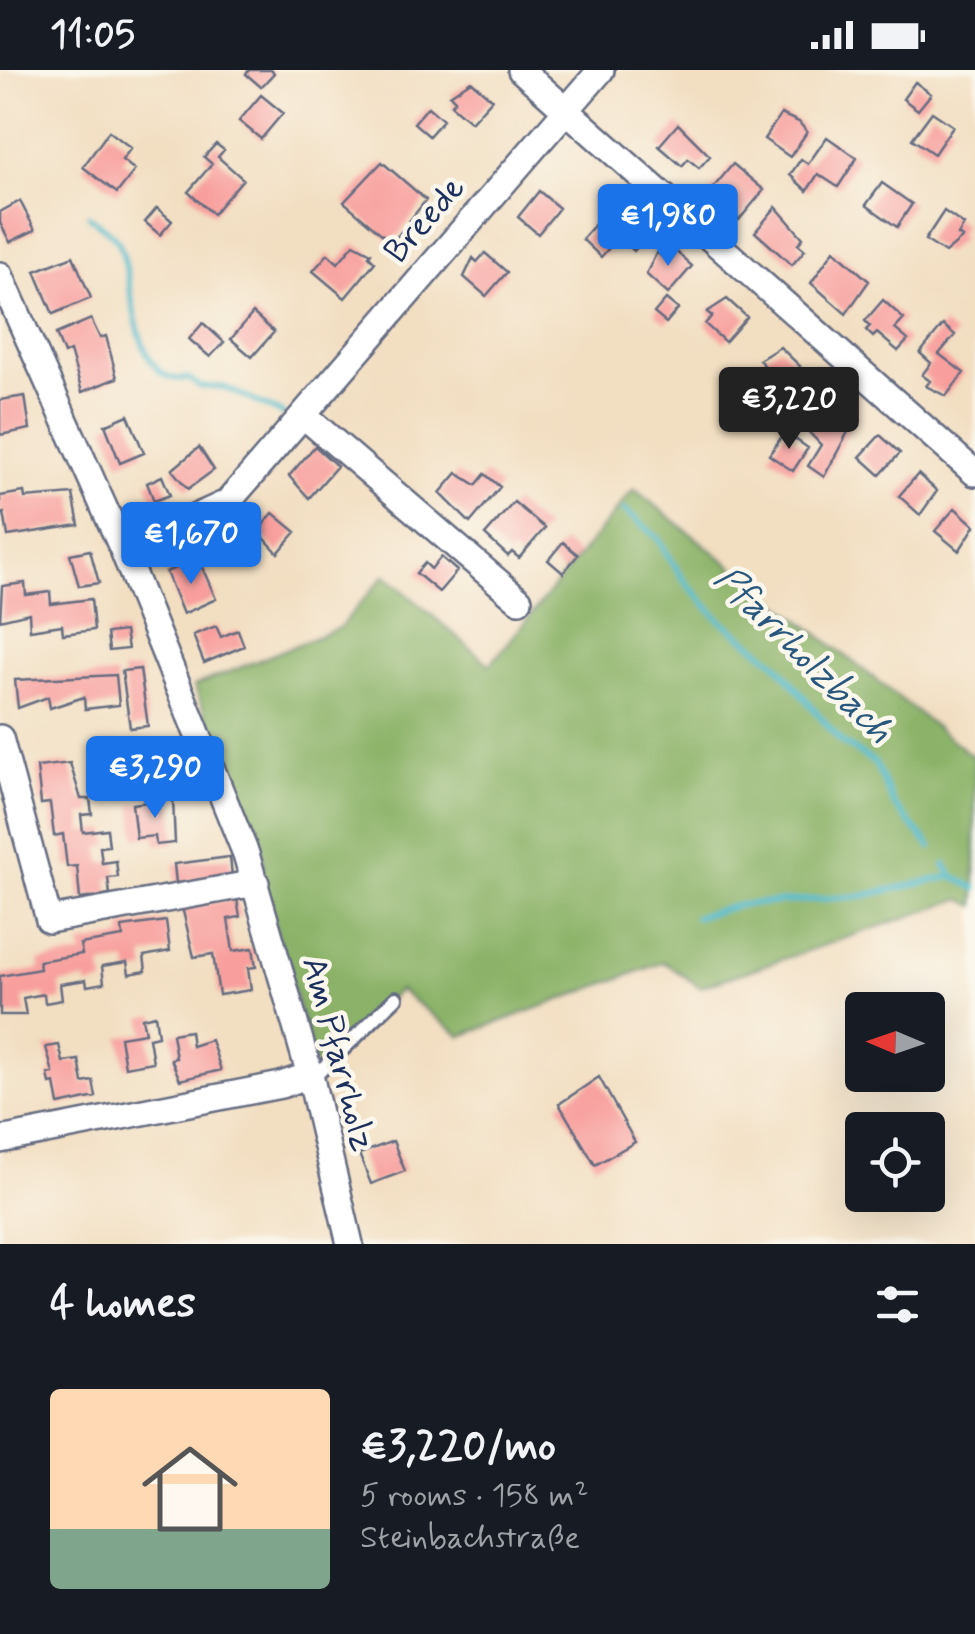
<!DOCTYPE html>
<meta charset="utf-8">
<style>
:root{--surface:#171b24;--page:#20242c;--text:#f1f3f6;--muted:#9ea1a6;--accent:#1a73e8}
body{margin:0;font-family:Mynerve,sans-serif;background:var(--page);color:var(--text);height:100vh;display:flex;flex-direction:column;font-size:38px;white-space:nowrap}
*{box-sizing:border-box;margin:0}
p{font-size:32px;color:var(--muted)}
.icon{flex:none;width:55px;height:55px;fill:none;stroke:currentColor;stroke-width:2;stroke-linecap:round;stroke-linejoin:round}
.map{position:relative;height:1174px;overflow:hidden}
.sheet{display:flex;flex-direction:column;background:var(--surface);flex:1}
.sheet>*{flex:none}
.needle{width:65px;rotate:272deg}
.buttons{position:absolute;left:845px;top:922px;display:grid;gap:20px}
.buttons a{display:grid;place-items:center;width:100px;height:100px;border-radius:10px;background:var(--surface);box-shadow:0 10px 40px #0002;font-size:50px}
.price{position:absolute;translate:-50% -85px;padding:0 22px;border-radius:10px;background:var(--accent);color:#fff;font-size:32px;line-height:65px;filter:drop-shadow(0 2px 5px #0008)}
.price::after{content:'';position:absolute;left:50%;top:60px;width:30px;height:22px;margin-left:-15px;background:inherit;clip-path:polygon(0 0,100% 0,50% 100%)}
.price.active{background:#222;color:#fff}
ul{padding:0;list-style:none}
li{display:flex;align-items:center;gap:30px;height:250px;padding:0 50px}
li span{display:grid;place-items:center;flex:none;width:280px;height:200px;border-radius:10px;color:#555}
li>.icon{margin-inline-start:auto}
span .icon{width:120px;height:120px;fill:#fffc;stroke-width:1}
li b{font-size:42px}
h2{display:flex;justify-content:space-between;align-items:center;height:120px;padding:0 50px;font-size:42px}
.status{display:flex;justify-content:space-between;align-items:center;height:70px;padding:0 50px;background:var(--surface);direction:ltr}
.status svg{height:28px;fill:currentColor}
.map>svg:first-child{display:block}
</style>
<div class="status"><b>11:05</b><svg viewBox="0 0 49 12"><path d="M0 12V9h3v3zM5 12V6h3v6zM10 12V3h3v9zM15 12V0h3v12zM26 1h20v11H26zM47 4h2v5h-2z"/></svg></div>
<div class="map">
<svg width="975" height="1174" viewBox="0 0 975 1174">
<rect width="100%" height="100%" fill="#fbf7ec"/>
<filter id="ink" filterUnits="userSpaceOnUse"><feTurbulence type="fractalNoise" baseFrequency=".01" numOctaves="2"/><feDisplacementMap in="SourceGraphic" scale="20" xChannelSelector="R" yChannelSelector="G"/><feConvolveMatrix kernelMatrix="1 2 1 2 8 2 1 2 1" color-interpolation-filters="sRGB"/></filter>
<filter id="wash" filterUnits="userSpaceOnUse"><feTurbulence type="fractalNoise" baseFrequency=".0048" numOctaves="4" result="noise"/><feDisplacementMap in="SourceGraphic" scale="40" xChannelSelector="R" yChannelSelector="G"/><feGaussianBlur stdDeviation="2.25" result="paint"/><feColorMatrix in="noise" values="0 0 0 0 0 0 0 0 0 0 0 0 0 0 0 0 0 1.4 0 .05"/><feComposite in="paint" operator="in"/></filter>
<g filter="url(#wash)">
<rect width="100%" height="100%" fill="#f2dec1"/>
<path fill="#8bb268" stroke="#537063" stroke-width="2.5" d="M 634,419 L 975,688 L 975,836 L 961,829 L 700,917 L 664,892 L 461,966 L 399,920 L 316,1000 L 261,808 L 264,790 L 194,616 L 339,558 L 385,505 L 490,595 Z"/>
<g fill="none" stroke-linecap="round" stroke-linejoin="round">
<path stroke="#4bb7c8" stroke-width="6" d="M 89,146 C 98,154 113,162 119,173 C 134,202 130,320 188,308 L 201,317 L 223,317 L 283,344
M 624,440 L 657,467 L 683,509 L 719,549 L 775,592 L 841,672 L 875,693 L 894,735 L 931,777
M 945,795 L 953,806 L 975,818
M 695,847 L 739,835 L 862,826 L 953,806"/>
</g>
<g id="blocks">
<path fill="#f89f9d" d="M 249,0 L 271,0 L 274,3 L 261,17 L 246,4 Z
M 471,11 L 492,29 L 471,52 L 451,35 L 455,30 L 450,25 Z
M 915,12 L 931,24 L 918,40 L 903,29 Z
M 261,25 L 283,43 L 261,69 L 239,51 Z
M 428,37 L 443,50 L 429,66 L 414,53 Z
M 932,42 L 953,56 L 934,84 L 912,69 Z
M 781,44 L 799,52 L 807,62 L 790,87 L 764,69 Z
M 678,54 L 710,86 L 699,98 L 688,89 L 682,96 L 659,76 Z
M 109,61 L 131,78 L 122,90 L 135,100 L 117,123 L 83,97 Z
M 827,67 L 857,88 L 838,117 L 818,104 L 807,121 L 790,105 L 801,89 L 808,94 Z
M 216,74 L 224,80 L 218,87 L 243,109 L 213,144 L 188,122 L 212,94 L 204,87 Z
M 382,92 L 426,130 L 392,173 L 344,132 Z
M 733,94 L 764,120 L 739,150 L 708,124 Z
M 882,113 L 912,134 L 897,157 L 866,135 Z
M 539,121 L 559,138 L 538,164 L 518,147 Z
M 617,130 L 652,161 L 634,181 L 619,167 L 601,187 L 582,169 Z
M 20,131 L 35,160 L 10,172 L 0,153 L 0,142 Z
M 776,137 L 803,168 L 798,174 L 805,180 L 792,195 L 755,162 Z
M 157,138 L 172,151 L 160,165 L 145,152 Z
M 944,141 L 964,155 L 958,165 L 963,168 L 945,183 L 925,170 Z
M 354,174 L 371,183 L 369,186 L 375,192 L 345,228 L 313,201 L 328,184 L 338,193 Z
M 670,176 L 692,196 L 668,224 L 646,204 L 657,182 L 661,186 Z
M 834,180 L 869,211 L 846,244 L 811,213 Z
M 485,183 L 507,202 L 486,226 L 464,207 L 473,188 L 477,192 Z
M 73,186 L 91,228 L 53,244 L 35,201 Z
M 666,229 L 678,239 L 666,253 L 654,243 Z
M 727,229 L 747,247 L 725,272 L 705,254 L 712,246 L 707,242 Z
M 883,230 L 904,249 L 895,259 L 908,270 L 898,281 L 877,263 L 873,267 L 866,260 L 870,256 L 865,251 Z
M 253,243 L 274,262 L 252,287 L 231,269 Z
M 91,249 L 100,268 L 106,266 L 117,308 L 82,322 L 70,281 L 64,284 L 56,264 Z
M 203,253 L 224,272 L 210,287 L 189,269 Z
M 943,255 L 955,265 L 939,284 L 964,303 L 946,326 L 926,316 L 930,311 L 922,305 L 931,293 L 920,283 Z
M 780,277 L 800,296 L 778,320 L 758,302 L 764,295 L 759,290 Z
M 25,326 L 30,359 L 0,365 L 0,330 Z
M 826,344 L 849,360 L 824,407 L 808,396 L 821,375 L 808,361 Z
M 128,345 L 144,383 L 120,393 L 105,355 Z
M 785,362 L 808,378 L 793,401 L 769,385 Z
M 880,365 L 900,383 L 880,405 L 860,387 Z
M 315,376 L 337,396 L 309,428 L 289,406 Z
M 199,377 L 214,400 L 188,419 L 172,400 Z
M 457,403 L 476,415 L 485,404 L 500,417 L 470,453 L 440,423 Z
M 918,404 L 937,421 L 920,445 L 899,426 Z
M 162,406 L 170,425 L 154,431 L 147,413 Z
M 24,422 L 25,428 L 73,424 L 79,455 L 8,466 L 4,443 L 0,444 L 0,426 Z
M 514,432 L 545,458 L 519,488 L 512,482 L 508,486 L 485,465 Z
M 955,438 L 975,456 L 959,481 L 935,461 Z
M 273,443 L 296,462 L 278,483 L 258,461 Z
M 563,472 L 578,485 L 563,503 L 548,490 Z
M 90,480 L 99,513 L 79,516 L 70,484 Z
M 441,487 L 457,501 L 439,522 L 416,503 L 425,493 L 431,499 Z
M 190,492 L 193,501 L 202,497 L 216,529 L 183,544 L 166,502 Z
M 25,513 L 26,525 L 50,522 L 51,534 L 91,529 L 94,560 L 63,564 L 62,555 L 30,560 L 29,543 L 0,550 L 2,516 Z
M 216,556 L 221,567 L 238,560 L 244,576 L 204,593 L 193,565 Z
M 125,561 L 128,579 L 109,581 L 107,563 Z
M 140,599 L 148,656 L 130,658 L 122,601 Z
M 116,605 L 119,635 L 85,639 L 84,627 L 50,638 L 48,627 L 18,638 L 15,610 Z
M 153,674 L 157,704 L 119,709 L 115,678 Z
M 70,693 L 81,729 L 90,729 L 92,744 L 81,745 L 83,762 L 107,759 L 109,776 L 100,777 L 102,793 L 116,791 L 118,807 L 108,808 L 110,825 L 80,829 L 77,796 L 67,797 L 63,764 L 54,766 L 50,733 L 41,734 L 37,697 Z
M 173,729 L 175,773 L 156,775 L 155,766 L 136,768 L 132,734 Z
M 230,787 L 232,806 L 176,813 L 174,794 Z
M 237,829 L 240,847 L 228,849 L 233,881 L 253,878 L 256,897 L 248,898 L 251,920 L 219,925 L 213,884 L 194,887 L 182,837 Z
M 166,851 L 170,881 L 144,886 L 146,901 L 129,904 L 127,892 L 102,896 L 104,913 L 87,916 L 86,910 L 60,914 L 62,930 L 45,933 L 44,924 L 23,928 L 26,945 L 0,945 L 0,906 L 40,899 L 39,891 L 82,884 L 80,874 L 123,867 L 122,857 Z
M 155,945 L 158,966 L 149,968 L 153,992 L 125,997 L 120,967 L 145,963 L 142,948 Z
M 190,961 L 192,976 L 211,970 L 221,1000 L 180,1010 L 171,989 L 176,988 L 172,964 Z
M 59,975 L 63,992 L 79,990 L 83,1013 L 93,1011 L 96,1027 L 59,1035 L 55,1013 L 50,1014 L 48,1004 L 53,1003 L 46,977 Z
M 599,1007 L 635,1072 L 595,1095 L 559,1034 Z
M 393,1071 L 405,1101 L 371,1114 L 359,1084 Z"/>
</g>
</g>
<g filter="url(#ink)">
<use href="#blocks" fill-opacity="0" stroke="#666c81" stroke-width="2.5"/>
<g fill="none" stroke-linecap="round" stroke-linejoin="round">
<defs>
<path id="service" d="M 310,1005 L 318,1003 L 396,928"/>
<path id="minor" d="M 521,0 L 975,403
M 0,205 L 123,480 L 246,784 L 310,1005 L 350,1174
M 303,345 L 519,530
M 123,480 L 227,433 L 601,0
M 0,668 L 49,850 L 256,813
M 0,1070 L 281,1015 L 310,1005"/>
</defs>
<use href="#service" stroke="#666c81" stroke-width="18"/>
<use href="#minor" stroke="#666c81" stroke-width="30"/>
<use href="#service" stroke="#fff" stroke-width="12"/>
<use href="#minor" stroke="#fff" stroke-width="25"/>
</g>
</g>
<g text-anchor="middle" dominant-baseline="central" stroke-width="9" stroke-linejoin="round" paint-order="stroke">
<g font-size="35" fill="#1b2f5e" stroke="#fbf7ec">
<text transform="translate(425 150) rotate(-49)">Breede</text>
<text transform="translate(338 984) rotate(75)">Am Pfarrholz</text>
</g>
<g font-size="38" font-style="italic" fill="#29587e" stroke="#fbf7ec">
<text transform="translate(803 585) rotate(45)">Pfarrholzbach</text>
</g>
</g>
</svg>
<div class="buttons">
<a><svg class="needle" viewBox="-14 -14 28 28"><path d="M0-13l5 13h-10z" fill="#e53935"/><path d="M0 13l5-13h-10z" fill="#9ea1a6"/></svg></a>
<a><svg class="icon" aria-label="locate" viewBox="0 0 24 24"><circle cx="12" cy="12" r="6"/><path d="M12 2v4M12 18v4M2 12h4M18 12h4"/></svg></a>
</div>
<b class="price" style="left:668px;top:199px">€1,980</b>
<b class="price active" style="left:789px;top:382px">€3,220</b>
<b class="price" style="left:191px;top:517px">€1,670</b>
<b class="price" style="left:155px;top:751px">€3,290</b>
</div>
<section class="sheet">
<h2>4 homes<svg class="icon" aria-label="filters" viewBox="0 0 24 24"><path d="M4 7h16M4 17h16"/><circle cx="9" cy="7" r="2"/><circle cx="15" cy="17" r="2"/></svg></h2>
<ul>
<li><span style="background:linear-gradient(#ffd9b3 70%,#7fa58c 0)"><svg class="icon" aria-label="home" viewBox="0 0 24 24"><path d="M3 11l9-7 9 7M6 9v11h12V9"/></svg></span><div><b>€3,220/mo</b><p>5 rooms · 158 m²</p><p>Steinbachstraße</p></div></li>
</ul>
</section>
